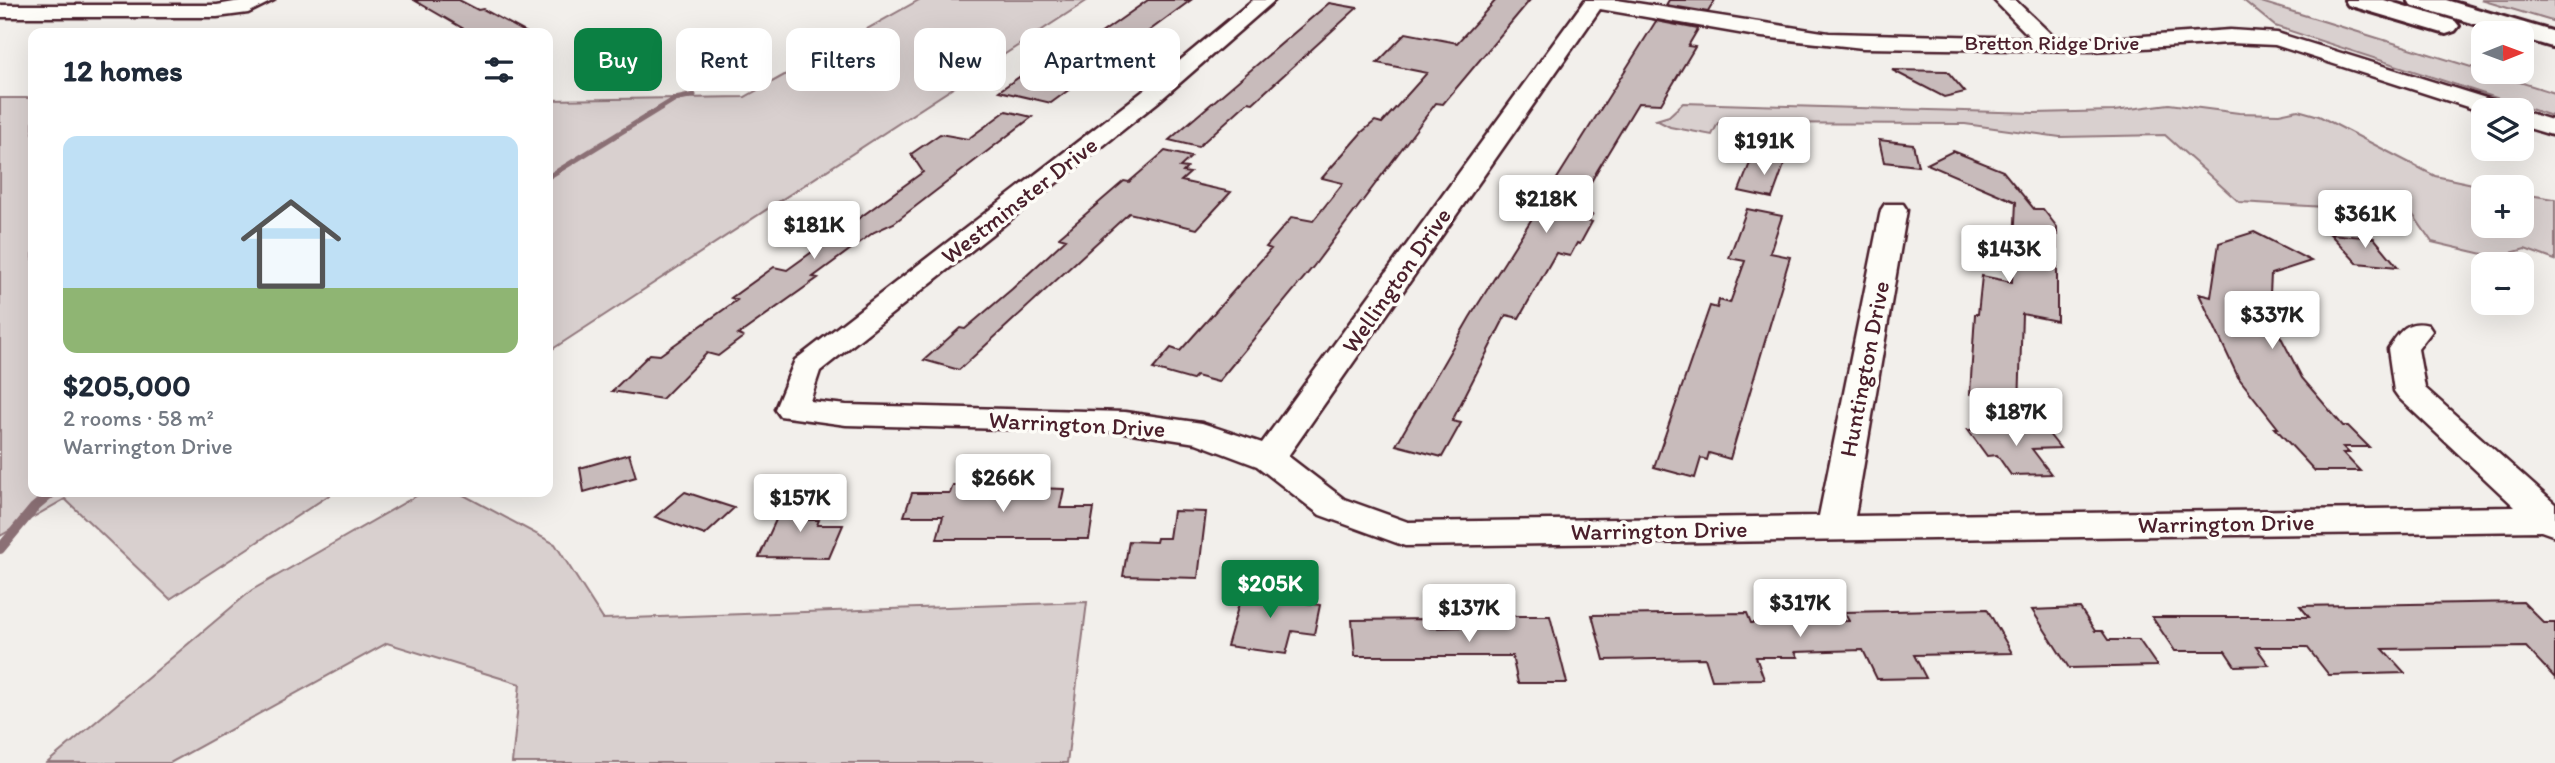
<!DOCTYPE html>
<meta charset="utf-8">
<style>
:root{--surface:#fff;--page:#f6f6f7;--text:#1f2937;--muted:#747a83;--line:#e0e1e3;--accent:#0b8043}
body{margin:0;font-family:Itim,sans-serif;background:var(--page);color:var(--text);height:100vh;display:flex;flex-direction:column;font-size:26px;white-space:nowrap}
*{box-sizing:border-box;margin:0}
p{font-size:23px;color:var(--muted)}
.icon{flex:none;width:38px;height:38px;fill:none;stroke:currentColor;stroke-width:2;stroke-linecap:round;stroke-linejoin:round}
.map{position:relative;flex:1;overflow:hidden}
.details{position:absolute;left:28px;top:28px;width:525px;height:469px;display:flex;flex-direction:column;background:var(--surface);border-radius:14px;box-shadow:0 7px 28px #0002}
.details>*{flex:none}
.top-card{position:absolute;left:574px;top:28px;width:665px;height:63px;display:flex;gap:14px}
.needle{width:46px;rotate:89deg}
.controls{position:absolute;left:2471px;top:21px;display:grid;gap:14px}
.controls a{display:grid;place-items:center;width:63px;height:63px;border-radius:14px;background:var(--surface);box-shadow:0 7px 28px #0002;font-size:35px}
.price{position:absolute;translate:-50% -60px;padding:0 16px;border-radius:7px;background:#fff;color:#222;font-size:23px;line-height:46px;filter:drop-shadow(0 2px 4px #0008)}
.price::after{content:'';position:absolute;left:50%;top:42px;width:21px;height:16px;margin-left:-10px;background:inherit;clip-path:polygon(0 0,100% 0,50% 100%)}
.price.active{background:var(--accent);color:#fff}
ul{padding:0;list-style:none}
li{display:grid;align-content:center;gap:14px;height:371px;padding:0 35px}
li+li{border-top:2px solid var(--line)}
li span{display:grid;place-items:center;height:217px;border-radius:14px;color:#555}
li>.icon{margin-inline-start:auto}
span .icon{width:126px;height:126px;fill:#fffc;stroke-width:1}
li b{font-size:30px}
h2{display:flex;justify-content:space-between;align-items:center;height:84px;padding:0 35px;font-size:30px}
.chip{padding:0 24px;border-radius:14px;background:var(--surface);box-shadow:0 7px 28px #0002;font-size:24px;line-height:63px}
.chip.active{background:var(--accent);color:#fff}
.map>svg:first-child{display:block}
</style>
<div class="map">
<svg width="2555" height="763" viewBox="0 0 2555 763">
<rect width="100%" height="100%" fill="#f2efeb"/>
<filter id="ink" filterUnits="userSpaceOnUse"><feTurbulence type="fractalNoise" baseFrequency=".0143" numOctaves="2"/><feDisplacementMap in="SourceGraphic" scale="14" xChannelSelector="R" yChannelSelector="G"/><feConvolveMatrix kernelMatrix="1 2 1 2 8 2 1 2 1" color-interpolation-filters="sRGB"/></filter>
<g filter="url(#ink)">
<path fill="#d9d0cf" stroke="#92787d" stroke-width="2" d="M 919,0 L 1088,0 L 548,352 L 548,100 L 745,97 Z
M 2243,0 L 2255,0 L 2555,93 L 2555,117 L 2275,26 Z
M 2481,0 L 2555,0 L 2555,22 Z
M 0,98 L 33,98 L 33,492 L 334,492 L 170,599 L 65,499 L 0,536 Z
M 1683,103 L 2035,113 L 2114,111 L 2169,104 L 2239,113 L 2279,114 L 2298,110 L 2319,116 L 2435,176 L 2487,187 L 2483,187 L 2483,226 L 2522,226 L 2522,194 L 2555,199 L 2555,260 L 2525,249 L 2496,257 L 2432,242 L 2411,212 L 2239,202 L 2165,135 L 2060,137 L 1965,124 L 1718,123 L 1712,135 L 1670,127 L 1656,120 L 1669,116 Z
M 423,492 L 458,492 L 555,544 L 603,619 L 1087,602 L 1067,763 L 512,763 L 520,684 L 387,643 L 170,763 L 47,763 L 252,590 Z"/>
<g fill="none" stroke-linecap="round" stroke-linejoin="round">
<path stroke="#8b6f75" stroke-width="5" d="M 548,177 L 675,99 L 694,95"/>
<path stroke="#8b6f75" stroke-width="10" d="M 0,549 L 34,508 L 53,492"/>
</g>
<path fill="#c8bbbb" stroke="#4a1f2b" stroke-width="2" d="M 414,0 L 459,0 L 478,10 L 483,9 L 527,33 L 471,33 Z
M 1148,0 L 1191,0 L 1051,103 L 999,91 L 1068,43 L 1083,46 Z
M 1496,0 L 1530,0 L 1443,104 L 1436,103 L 1313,267 L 1218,382 L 1196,376 L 1192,380 L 1153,369 L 1171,348 L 1180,351 L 1271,249 L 1266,247 L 1292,217 L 1313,221 L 1343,183 L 1322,178 L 1362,132 L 1375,121 L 1382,123 L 1427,73 L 1377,63 L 1406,33 L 1457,43 Z
M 1669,0 L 1715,0 L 1708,12 L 1666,5 Z
M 1329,3 L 1357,8 L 1253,103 L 1248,102 L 1198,147 L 1169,140 Z
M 1656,21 L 1698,29 L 1688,46 L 1695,47 L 1661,104 L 1638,103 L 1597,171 L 1575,211 L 1592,215 L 1588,221 L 1592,222 L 1580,244 L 1577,243 L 1570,256 L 1556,253 L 1519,318 L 1506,315 L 1452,421 L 1461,423 L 1442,457 L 1396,445 L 1470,317 Z
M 1892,70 L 1947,71 L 1965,92 L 1944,97 Z
M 1006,111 L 1032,117 L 894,223 L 874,232 L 813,277 L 818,278 L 738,335 L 743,337 L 718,356 L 707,353 L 662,399 L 612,391 L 650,354 L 660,355 L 737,300 L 731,298 L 774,267 L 787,270 L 923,172 L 911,154 L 940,134 L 968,139 Z
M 1879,140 L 1913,144 L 1918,166 L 1884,162 Z
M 1165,151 L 1191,157 L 1180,167 L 1187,168 L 1183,172 L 1190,173 L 1181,181 L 1231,192 L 1197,229 L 1129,213 L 959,370 L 924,360 L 960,328 L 965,329 L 1012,289 L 1066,239 L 1059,237 L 1124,181 L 1129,182 Z
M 1953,151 L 2003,171 L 2034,209 L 2043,209 L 2057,227 L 2057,321 L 2022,314 L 2019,406 L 1970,394 L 1975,314 L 1978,314 L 1982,276 L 2012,282 L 2016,202 L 1927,164 Z
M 1788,154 L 1772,198 L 1739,191 L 1750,163 Z
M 1747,209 L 1782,216 L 1770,253 L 1790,257 L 1730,459 L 1709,453 L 1707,460 L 1701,458 L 1695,478 L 1654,467 L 1710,306 L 1717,308 L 1719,300 L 1730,303 L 1745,261 L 1729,258 Z
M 2254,232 L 2311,261 L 2271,274 L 2269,314 L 2302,378 L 2343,426 L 2348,426 L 2369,447 L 2343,447 L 2349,453 L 2343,453 L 2360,471 L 2315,471 L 2275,428 L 2278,428 L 2238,377 L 2199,294 L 2211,297 L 2219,243 Z
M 2330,234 L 2374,238 L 2398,267 L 2357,263 Z
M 2044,428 L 2060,448 L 2032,449 L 2051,474 L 2011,475 L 1997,455 L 1987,456 L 1968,430 Z
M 629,454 L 636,477 L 584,492 L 580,468 Z
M 953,485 L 1064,489 L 1060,508 L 1094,508 L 1089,539 L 937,539 L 943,516 L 904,516 L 912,493 L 950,493 Z
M 685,492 L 734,508 L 705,535 L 655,517 Z
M 785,500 L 815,501 L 807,520 L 819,520 L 817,525 L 843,525 L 829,558 L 759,557 Z
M 1173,511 L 1206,512 L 1198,578 L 1123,576 L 1129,541 L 1156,542 L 1157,538 L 1169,538 Z
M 1244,586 L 1294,592 L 1291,601 L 1320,605 L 1314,634 L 1292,631 L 1286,654 L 1227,646 Z
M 2523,602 L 2544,623 L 2555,623 L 2555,678 L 2526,647 L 2383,649 L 2405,673 L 2329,675 L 2307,647 L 2256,647 L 2269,665 L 2235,666 L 2225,651 L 2175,651 L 2152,617 L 2309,617 L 2300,606 Z
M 2080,608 L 2095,631 L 2102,631 L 2108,640 L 2139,640 L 2157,666 L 2069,668 L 2032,610 Z
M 1987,609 L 2012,653 L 1914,655 L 1926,678 L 1877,679 L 1863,650 L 1795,652 L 1798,657 L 1756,657 L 1764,679 L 1712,680 L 1705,658 L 1604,660 L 1592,615 L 1747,613 L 1751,623 L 1797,622 L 1849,621 L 1844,612 Z
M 1505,616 L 1550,616 L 1567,683 L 1518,683 L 1512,656 L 1355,656 L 1352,620 L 1429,619 L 1430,628 L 1507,626 Z"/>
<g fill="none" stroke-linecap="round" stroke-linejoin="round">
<defs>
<path id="minor" d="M 246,0 L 274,0 L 248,13 L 217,17 L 0,17 L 0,5 L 217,5 Z
M 1253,0 L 1275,0 L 1158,102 L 820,371 L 810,401 L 846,405 L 1125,412 L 1202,423 L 1262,443 L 1585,0 L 1617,0 L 1829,33 L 2031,38 L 1994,0 L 2015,0 L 2055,38 L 2114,38 L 2230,30 L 2277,33 L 2508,105 L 2512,110 L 2483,112 L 2275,45 L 2230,43 L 2091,51 L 1863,48 L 1762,37 L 1600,9 L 1288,456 L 1344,499 L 1408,522 L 1819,516 L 1881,210 L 1885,204 L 1903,204 L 1907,210 L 1855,516 L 2515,507 L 2399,398 L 2394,391 L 2388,349 C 2399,333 2406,319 2428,325 L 2432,331 L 2418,349 L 2425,388 L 2555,504 L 2555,536 L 2541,531 L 1405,546 L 1320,515 L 1257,466 L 1196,443 L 1125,432 L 846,425 L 780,416 L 775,409 L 795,360 L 1142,92 Z
M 2522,111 L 2555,121 L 2555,136 L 2522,126 Z"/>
<path id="highway" d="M 2345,0 L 2384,0 L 2455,21 L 2459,26 L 2455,31 L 2446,34 L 2348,5 Z
M 2408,0 L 2446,0 L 2555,32 L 2555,48 L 2522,38 L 2522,33 L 2505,33 L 2411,5 Z"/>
</defs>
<use href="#minor" stroke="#4a1f2b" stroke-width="5"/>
<use href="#highway" stroke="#4a1f2b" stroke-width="6"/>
<use href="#minor" fill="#fdfcf7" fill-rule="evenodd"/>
<use href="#highway" fill="#fdfcf7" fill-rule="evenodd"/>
</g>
</g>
<g text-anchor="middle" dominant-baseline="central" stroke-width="7" stroke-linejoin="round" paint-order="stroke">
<g font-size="21" fill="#4a1f2b" stroke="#fdfcf7">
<text x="2052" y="42">Bretton Ridge Drive</text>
</g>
<g font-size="24" fill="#4a1f2b" stroke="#fdfcf7">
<text transform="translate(1019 200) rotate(-38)">Westminster Drive</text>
<text transform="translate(1396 280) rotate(-55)">Wellington Drive</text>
<text transform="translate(1864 369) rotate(-79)">Huntington Drive</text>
<text transform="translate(1077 424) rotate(3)">Warrington Drive</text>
<text transform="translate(2226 523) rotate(-1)">Warrington Drive</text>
<text transform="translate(1659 530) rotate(-1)">Warrington Drive</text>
</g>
</g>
</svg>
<div class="controls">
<a><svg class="needle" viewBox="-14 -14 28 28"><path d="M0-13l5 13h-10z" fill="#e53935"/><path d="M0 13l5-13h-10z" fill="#747a83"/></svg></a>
<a><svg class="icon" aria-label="layers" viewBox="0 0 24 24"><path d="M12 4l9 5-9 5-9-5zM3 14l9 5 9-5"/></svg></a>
<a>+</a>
<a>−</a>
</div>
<b class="price" style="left:1764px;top:177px">$191K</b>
<b class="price" style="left:1546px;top:235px">$218K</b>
<b class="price" style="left:2365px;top:250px">$361K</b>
<b class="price" style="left:814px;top:261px">$181K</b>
<b class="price" style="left:2009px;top:285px">$143K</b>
<b class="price" style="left:2272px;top:351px">$337K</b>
<b class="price" style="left:2016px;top:448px">$187K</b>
<b class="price" style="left:1003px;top:514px">$266K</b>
<b class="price" style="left:800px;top:534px">$157K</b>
<b class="price active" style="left:1270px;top:620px">$205K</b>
<b class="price" style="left:1800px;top:639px">$317K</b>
<b class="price" style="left:1469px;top:644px">$137K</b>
<div class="top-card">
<a class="chip active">Buy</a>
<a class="chip">Rent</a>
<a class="chip">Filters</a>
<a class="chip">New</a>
<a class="chip">Apartment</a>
</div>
<section class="details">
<h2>12 homes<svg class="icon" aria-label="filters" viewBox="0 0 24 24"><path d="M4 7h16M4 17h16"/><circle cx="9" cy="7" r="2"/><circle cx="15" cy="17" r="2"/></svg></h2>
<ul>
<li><span style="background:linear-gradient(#bfe0f5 70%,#8fb573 0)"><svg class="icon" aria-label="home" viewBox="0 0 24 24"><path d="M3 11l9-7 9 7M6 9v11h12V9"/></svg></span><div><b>$205,000</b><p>2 rooms · 58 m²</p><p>Warrington Drive</p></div></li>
</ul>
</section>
</div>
